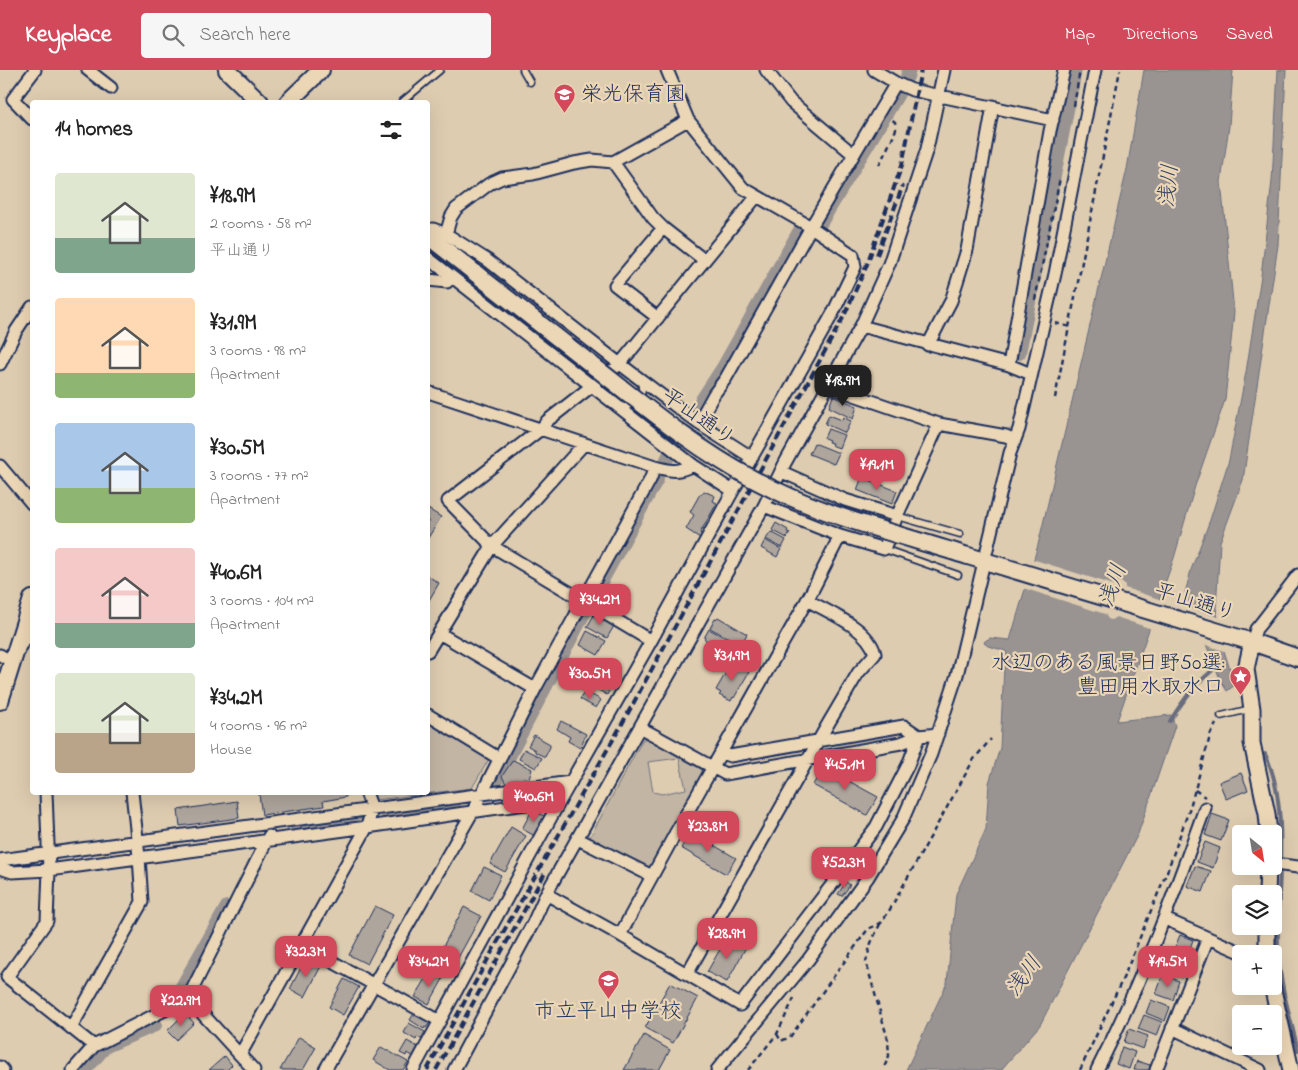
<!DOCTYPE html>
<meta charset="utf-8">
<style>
:root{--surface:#fff;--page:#f6f6f6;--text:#222;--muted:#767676;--accent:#d1495b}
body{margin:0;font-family:"Indie Flower","Klee One",sans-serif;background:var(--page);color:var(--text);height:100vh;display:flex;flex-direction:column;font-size:19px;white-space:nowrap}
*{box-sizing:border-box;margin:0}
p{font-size:16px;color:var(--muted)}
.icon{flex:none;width:28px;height:28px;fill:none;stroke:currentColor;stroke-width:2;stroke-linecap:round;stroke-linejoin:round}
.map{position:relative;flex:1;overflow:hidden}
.panel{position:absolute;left:30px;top:30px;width:400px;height:695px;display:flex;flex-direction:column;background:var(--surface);border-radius:5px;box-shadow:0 5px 20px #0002}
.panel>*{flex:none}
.needle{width:32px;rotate:150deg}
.tools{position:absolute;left:1232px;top:755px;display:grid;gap:10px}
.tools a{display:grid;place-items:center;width:50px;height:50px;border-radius:5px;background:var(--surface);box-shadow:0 5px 20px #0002;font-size:25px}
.price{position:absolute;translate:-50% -42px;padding:0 11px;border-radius:10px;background:var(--accent);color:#fff;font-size:16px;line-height:32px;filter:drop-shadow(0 1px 2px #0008)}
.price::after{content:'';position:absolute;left:50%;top:30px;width:15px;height:11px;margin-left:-8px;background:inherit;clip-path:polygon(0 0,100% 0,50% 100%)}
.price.current{background:#222;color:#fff}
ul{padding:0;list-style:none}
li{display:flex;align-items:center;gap:15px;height:125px;padding:0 25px}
li span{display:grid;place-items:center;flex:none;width:140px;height:100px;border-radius:5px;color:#555}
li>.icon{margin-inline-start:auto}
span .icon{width:60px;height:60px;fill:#fffc;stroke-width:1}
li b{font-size:21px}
h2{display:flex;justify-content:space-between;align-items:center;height:60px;padding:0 25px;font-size:21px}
header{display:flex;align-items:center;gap:30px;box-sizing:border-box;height:70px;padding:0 25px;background:var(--accent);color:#fff}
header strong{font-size:24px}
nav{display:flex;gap:28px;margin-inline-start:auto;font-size:18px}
.search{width:350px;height:45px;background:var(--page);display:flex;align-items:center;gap:12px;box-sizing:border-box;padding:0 18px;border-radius:5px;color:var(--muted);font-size:19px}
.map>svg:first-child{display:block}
</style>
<header>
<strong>Keyplace</strong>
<div class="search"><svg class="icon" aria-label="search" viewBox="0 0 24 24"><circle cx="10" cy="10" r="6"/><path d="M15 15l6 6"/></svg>Search here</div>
<nav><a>Map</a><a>Directions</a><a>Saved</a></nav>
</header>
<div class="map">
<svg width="1298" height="1000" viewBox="0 0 1298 1000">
<rect width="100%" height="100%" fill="#deccb0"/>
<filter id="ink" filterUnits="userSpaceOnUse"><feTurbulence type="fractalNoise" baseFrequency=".02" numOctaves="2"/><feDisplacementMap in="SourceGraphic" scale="10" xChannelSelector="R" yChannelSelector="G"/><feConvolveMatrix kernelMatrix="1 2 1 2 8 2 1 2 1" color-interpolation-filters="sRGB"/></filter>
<g filter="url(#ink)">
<path fill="#c2b5a3" stroke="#6e7280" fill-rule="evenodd" d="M 428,651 L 489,689 L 472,718 L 375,730 L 374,723 L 428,722 Z
M 643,669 L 648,669 L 701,699 L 703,702 L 650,797 L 647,799 L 593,771 L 590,767 ZM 679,688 L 686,719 L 662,724 L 653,722 L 648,692 Z"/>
<path fill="#999492" stroke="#676c7d" d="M 1144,0 L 1233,0 L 1229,56 L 1221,112 L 1234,242 L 1225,330 L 1195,416 L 1174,488 L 1117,651 L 1171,645 L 1175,656 L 1138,764 L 1040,955 L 1001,1000 L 906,1000 L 947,913 L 956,824 L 986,759 L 989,713 L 1000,678 L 1004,597 L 1007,584 L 1006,581 L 988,576 L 984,573 L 985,571 L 990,568 L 1010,570 L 1038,475 L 1127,99 Z
M 1278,0 L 1286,0 L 1278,175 L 1243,410 L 1220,472 L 1216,538 L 1225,584 L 1235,615 L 1227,621 L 1221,611 L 1185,523 L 1191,500 L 1210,450 L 1229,390 L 1246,302 L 1261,206 L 1272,111 Z"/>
<path fill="#deccb0" d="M 1032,489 L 1114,515 L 1116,512 L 1121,512 L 1125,515 L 1125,518 L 1162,530 L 1152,559 L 1116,547 L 1111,550 L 1108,549 L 1105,544 L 1023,518 Z
M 1189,538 L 1221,548 L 1227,582 L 1203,574 Z"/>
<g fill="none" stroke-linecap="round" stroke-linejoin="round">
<path stroke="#676c7d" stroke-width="4" d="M 1170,651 C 1186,626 1196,613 1219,595
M 1265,684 C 1291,737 1276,819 1278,878 C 1279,912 1290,947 1298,980"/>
<path stroke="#999492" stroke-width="14" d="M 907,7 L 909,0
M 820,154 L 898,24
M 1019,283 L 1075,0
M 694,342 L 724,296 L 799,162
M 665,394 L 669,385
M 495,713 L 581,549 L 657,409
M 388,745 L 454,736
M 297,758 L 359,750
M 179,922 L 227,837
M 85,1000 L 106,976 L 155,955"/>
</g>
<path fill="#aea59c" stroke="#1b2f5e" d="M 833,326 L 857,336 L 853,349 L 829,337 Z
M 829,345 L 842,350 L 843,347 L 851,351 L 845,363 L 825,354 Z
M 828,359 L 844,365 L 839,378 L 831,375 L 832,373 L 828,372 L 829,370 L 824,368 Z
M 814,373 L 839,383 L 834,394 L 809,384 Z
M 862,407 L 897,421 L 892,434 L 857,420 Z
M 704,421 L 715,426 L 713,431 L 717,433 L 700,463 L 702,465 L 700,468 L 686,459 L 694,445 L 690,442 L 700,424 L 702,424 Z
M 428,439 L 441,447 L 428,468 Z
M 776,453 L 788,460 L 787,462 L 790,463 L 787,468 L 772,460 Z
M 771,462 L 786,470 L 782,478 L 766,469 Z
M 765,470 L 781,479 L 777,487 L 761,478 Z
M 428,506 L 439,513 L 428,532 Z
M 594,545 L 614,556 L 607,568 L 587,557 Z
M 718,547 L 747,564 L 742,573 L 740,574 L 710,558 L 715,549 L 716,549 Z
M 709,559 L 740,576 L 735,586 L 733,585 L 732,586 L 706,571 L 706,570 L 704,568 Z
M 587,561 L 606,571 L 598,585 L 580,575 Z
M 732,592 L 749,602 L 734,628 L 733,627 L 731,631 L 719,625 L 721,623 L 716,620 Z
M 595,600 L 614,610 L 607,625 L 588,614 Z
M 585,621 L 601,630 L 596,638 L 580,629 Z
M 561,651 L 586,664 L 580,678 L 568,671 L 570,667 L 557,659 Z
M 534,665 L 550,674 L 550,677 L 545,687 L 535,682 L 535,680 L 528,676 Z
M 524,679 L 542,688 L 536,698 L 519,689 Z
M 513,690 L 532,699 L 529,709 L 524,708 L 521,710 L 516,709 L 513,712 L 506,714 L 502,706 Z
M 823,697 L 878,727 L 867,745 L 813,715 Z
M 1241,703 L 1248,720 L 1226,729 L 1219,712 Z
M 272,722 L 346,722 L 346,727 L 323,731 L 324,736 L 262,745 L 259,724 Z
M 237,731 L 239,748 L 180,756 L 178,740 Z
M 532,740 L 546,747 L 535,766 L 522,759 Z
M 1212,744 L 1229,750 L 1221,771 L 1205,765 Z
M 511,757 L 526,766 L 505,802 L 490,794 Z
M 691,762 L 736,788 L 726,804 L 681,778 Z
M 1205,772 L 1220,778 L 1213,798 L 1197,792 Z
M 1195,796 L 1211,801 L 1203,822 L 1187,816 Z
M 484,797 L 501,805 L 489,830 L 472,821 Z
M 846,812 L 850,815 L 842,826 L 838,824 Z
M 375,836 L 393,845 L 367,894 L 349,885 Z
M 464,837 L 481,846 L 448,906 L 432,897 Z
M 1180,865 L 1193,870 L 1187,886 L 1173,882 Z
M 727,867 L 746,877 L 727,912 L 707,902 Z
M 1175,885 L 1188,890 L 1182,907 L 1169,902 Z
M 306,888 L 321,896 L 305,927 L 290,919 Z
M 430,902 L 443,909 L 429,934 L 415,927 Z
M 1163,905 L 1179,911 L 1173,930 L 1156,924 Z
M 344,909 L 359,917 L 343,945 L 329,937 Z
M 670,913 L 698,928 L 673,973 L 645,958 Z
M 1151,930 L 1170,937 L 1165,951 L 1146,943 Z
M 415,942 L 430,952 L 426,958 L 425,957 L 424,959 L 410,950 Z
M 185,943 L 194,953 L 176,970 L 167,961 Z
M 1144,945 L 1162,952 L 1157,966 L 1138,959 Z
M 409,953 L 425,962 L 421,969 L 417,967 L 416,970 L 404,963 Z
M 1129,959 L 1148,966 L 1143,979 L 1124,972 Z
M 644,965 L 670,980 L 659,1000 L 624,1000 Z
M 299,967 L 316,977 L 303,1000 L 280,1000 Z
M 407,971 L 418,977 L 413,986 L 407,983 L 406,986 L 400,983 Z
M 381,977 L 408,992 L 403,1000 L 390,1000 L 373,990 Z
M 1122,977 L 1135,982 L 1129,999 L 1116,994 Z
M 225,986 L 232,995 L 227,1000 L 209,1000 Z
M 1137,991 L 1150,995 L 1149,1000 L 1134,1000 Z"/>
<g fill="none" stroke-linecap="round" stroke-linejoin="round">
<defs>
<path id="service" d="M 523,0 L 530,12
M 402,32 L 440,0
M 622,338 C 637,333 645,330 641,312
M 897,446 L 960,464
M 884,479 L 958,505
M 1221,646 L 1250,639"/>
<path id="minor" d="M 88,0 L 111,18
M 766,0 L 791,32 L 853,84
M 874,0 L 896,13 L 912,20 L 1053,50
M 32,49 L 13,29 L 35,0
M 613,92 L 653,148 L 663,158 L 704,190
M 428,160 L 433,159 L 446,164 L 487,190 L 620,294 L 698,353 L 751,387
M 446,164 L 451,147 L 456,139 L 489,114 L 502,108 L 533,104 L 574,93 L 592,90 L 613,92 L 688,50
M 428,188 L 693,395 L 733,421
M 428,210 L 447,212 L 451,207
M 658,248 L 615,215 L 663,158
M 861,256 L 1009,295 L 1031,304
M 928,275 L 951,231 L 967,180 L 993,36
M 0,294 L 16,261 L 32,237
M 1009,295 L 1050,61 L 1064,0
M 828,316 L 939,354 L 1006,366 L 1015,370
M 428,322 L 655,397 C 672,401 677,403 693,395
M 698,353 L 714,324 L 726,308 L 811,157 L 896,13
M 0,396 L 32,434
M 782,402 L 845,430 L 897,446
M 764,436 L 840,466 L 884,479 L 897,446 L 939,354
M 439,563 L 535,619
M 651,571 L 492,476 L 448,431 L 541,359 L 547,351 L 620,294 L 757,126
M 1252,572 L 1256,559 L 1261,553 L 1298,505
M 19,577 L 32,562
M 428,581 L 492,476 L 584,374
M 0,585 L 13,592
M 428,645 L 500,689
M 641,658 L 725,704 L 901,673 L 919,666 L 938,664
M 721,683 L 730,686 L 904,656 L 919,666
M 46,722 L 49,800 L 47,851 L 7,907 L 94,976
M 578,769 L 652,806
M 0,790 L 571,712
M 1274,794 L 1298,797
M 0,798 L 12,802 L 49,800 L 367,757 L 561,729
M 546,824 L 620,865 L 740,935 L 876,757 L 908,695 L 919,666
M 1165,849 L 1245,884
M 620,865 L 675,764 L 810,525 L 840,466
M 302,875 L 440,951
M 687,904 L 828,654 L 858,603 L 875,584 C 869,558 828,542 807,530
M 188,928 L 240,985 L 367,757 L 372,739 L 366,722
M 71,958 L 142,832 L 139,787 L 132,722
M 1172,958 L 1260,1000
M 240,985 L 254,1000
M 0,997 L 3,1000
M 73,1000 L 94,976 L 188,928 L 269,766
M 325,1000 L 473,741 L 535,619 L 650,410 L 655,397
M 413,1000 L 561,729 L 651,571 L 729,428 L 833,243 L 855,197 L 853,185 L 811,157 L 743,118 L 688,50 L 667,0
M 454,1000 L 533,853 L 546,824 L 764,436 L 785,393 L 861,256 L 889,194 L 927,79 L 944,0
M 717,1000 L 808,890 L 868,807 L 903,749 L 931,684 L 957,605 L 1010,383 L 1019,359 L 1055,204 L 1095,0
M 1097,1000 C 1140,916 1173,827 1205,738
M 1156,1000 L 1208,868"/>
<path id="tertiary" d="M 1252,572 L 1246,599 L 1252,639 L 1252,673 L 1267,744 L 1269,764
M 1267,824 L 1268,796
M 1267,856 L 1267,884
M 1272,916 L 1291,1000"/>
<path id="secondary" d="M 227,0 L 260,32
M 288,32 L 321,0
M 428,166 L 596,298
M 968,486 L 1252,572 L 1298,588
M 0,631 L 32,529"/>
</defs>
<use href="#service" stroke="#1b2f5e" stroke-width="9"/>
<use href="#minor" stroke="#1b2f5e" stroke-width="15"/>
<use href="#tertiary" stroke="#1b2f5e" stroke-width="19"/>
<use href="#secondary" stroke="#1b2f5e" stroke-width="20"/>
<path stroke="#1b2f5e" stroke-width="2.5" stroke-dasharray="5 4" stroke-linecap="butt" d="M 1074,36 L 1080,0
M 879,95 L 893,67 L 896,59 L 895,52 L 890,48
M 1035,230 L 1060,108
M 1055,253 L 1070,257
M 1055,328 L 1120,0
M 1195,720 L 1205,727
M 880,854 L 871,873 L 866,892 L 888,970 L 889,986 L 883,1000
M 777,964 L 781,971 L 790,967 L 868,859 L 881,853 L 889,841 L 974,689 L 991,669
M 748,1000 L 777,964 L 795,926
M 1080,1000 L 1125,904 L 1168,799 L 1190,737 L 1211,663 L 1216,654"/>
<use href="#service" stroke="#ebd6b5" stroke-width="5.5"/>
<use href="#minor" stroke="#ebd6b5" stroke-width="11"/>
<use href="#tertiary" stroke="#ebd6b5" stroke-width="15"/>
<use href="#secondary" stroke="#ebd6b5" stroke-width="16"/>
<path stroke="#1b2f5e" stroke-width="4" stroke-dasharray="8 4" stroke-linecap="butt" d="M 877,185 L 903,115
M 427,1000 L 493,880 L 622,654 L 844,246 L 866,197 L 902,95 L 921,0
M 436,1000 L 546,801"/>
<defs>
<path id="secondary-bridge" d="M 596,298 C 646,337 695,378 751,408 C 819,445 895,463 968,486"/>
</defs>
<use href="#secondary-bridge" stroke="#1b2f5e" stroke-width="20" stroke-linecap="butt"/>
<use href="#secondary-bridge" stroke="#ebd6b5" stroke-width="16"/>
</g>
</g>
<defs>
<symbol id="school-pin" viewBox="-11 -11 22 30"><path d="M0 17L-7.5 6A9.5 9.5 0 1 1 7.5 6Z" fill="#d1495b" stroke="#ebd6b5"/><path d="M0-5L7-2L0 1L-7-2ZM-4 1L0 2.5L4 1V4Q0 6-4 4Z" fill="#fff"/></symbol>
<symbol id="sight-pin" viewBox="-11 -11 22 30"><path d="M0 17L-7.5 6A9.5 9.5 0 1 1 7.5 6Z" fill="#d1495b" stroke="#ebd6b5"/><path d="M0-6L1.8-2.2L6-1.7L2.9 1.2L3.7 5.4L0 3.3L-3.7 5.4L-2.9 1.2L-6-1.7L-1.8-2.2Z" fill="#fff"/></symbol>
</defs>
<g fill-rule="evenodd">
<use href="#school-pin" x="552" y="12" width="25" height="34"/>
<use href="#sight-pin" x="1228" y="594" width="25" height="34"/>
<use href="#school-pin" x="596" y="898" width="25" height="34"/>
</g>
<g text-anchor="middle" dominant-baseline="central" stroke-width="4.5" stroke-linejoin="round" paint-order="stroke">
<g font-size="21" fill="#1b2f5e" stroke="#ebd6b5" text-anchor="start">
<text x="581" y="25">栄光保育園</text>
<text x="1224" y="594" text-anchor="end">水辺のある風景日野50選:<tspan x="1224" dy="24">豊田用水取水口</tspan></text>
<text x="608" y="942" text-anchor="middle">市立平山中学校</text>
</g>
<g font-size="21" fill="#1b2f5e" stroke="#ebd6b5">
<text transform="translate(698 348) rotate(35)">平山通り</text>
<text transform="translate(1195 533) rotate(17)">平山通り</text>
</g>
<g font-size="22" font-style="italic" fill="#344368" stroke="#ebd6b5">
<text transform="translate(1170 116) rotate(-85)">浅川</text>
<text transform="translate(1114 516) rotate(-71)">浅川</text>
<text transform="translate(1025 907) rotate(-54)">浅川</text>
</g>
</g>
</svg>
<div class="tools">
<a><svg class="needle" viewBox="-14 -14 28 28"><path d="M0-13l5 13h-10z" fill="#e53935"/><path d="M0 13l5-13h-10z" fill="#767676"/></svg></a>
<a><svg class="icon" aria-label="layers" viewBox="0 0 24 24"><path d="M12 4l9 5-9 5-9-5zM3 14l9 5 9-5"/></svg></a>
<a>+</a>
<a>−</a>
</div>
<b class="price current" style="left:843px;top:337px">¥18.9M</b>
<b class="price" style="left:877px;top:421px">¥19.1M</b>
<b class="price" style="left:600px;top:556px">¥34.2M</b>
<b class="price" style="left:732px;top:612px">¥31.9M</b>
<b class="price" style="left:590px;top:630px">¥30.5M</b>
<b class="price" style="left:845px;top:721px">¥45.1M</b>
<b class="price" style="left:534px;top:753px">¥40.6M</b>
<b class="price" style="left:708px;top:783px">¥23.8M</b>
<b class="price" style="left:844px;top:819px">¥52.3M</b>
<b class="price" style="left:727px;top:890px">¥28.9M</b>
<b class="price" style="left:306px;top:908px">¥32.3M</b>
<b class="price" style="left:429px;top:918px">¥34.2M</b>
<b class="price" style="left:1168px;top:918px">¥19.5M</b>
<b class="price" style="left:181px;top:957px">¥22.9M</b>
<section class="panel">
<h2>14 homes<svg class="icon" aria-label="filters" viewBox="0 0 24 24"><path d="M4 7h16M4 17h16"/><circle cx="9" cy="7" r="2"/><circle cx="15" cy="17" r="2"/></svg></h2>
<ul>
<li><span style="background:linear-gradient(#dfe7d0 65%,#7fa58c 0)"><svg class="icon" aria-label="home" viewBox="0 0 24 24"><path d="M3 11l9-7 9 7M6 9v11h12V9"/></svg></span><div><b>¥18.9M</b><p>2 rooms · 58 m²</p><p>平山通り</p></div></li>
<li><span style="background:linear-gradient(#ffd9b3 75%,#8fb573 0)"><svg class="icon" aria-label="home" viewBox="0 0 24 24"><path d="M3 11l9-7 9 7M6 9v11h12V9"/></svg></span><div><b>¥31.9M</b><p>3 rooms · 98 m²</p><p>Apartment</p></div></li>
<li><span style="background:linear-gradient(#a9c7e8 65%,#8fb573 0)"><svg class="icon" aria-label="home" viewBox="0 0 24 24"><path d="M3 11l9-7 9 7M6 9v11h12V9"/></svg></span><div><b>¥30.5M</b><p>3 rooms · 77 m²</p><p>Apartment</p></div></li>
<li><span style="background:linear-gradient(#f6c9c9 75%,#7fa58c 0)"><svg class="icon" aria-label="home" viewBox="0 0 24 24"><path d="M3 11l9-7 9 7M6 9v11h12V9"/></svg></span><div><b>¥40.6M</b><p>3 rooms · 104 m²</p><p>Apartment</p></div></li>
<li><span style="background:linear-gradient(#dfe7d0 60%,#b9a48a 0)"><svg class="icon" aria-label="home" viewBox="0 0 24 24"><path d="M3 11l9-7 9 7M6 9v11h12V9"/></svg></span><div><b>¥34.2M</b><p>4 rooms · 96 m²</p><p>House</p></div></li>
</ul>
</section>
</div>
